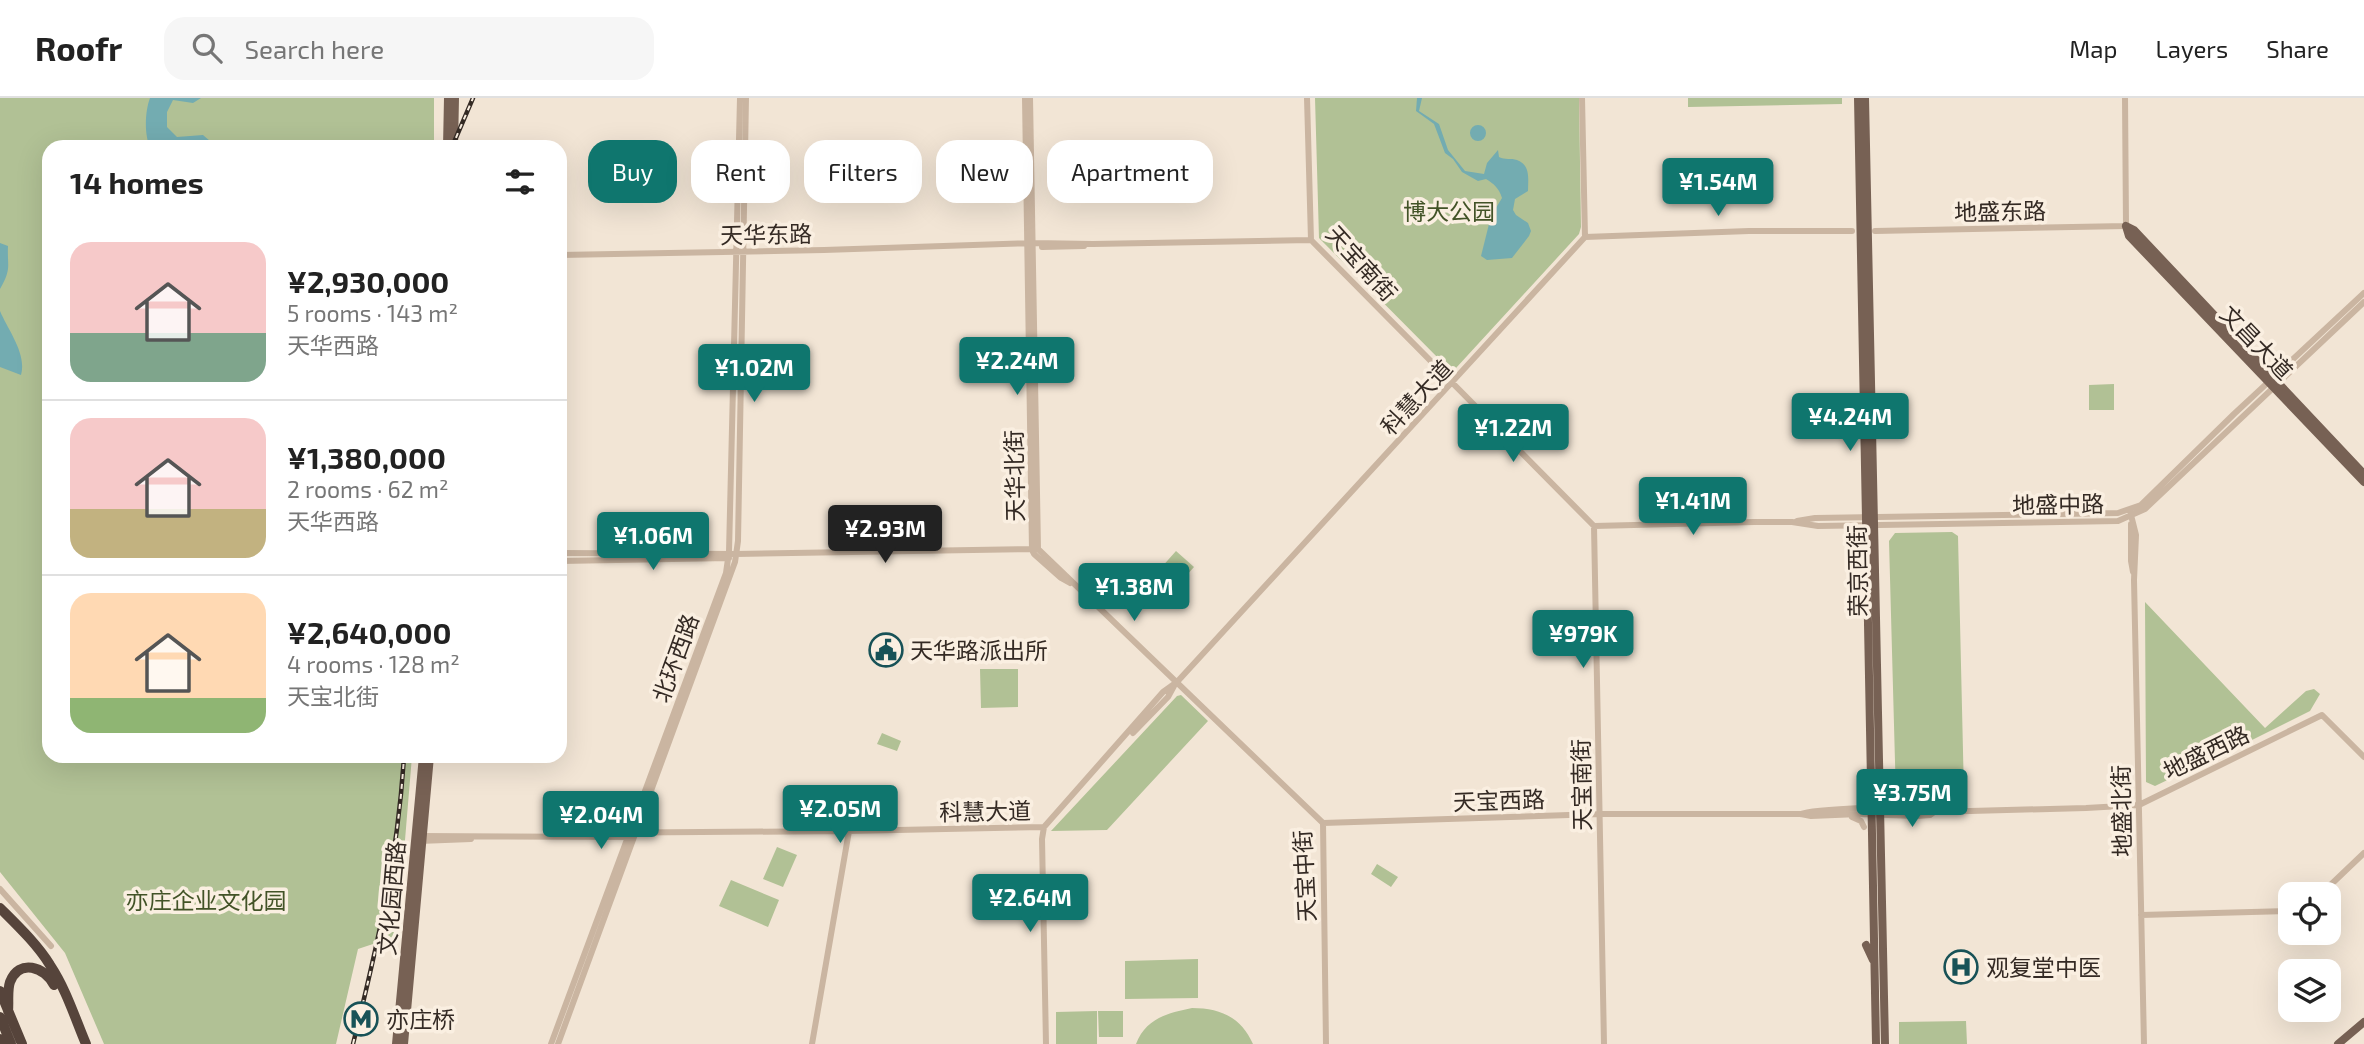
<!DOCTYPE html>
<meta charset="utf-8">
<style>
:root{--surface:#fff;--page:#f6f6f6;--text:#222;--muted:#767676;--line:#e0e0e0;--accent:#0f766e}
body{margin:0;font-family:"Exo 2","Noto Sans SC",sans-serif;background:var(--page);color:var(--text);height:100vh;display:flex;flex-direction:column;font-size:26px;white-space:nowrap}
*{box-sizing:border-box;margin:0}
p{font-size:23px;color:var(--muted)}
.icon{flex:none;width:38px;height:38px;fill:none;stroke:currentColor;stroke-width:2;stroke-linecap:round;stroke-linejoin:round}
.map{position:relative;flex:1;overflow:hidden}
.details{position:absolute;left:42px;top:42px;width:525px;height:623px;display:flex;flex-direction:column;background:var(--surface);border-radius:21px;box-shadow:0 7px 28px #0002}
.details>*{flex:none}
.top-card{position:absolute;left:588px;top:42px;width:665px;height:63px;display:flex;gap:14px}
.controls{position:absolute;left:2278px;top:784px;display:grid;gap:14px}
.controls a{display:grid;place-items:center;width:63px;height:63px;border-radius:14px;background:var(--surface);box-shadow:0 7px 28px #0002;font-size:35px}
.price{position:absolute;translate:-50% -60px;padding:0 16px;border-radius:7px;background:var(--accent);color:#fff;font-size:23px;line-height:46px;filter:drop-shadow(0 2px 4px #0008)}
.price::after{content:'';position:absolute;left:50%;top:42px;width:21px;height:16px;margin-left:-10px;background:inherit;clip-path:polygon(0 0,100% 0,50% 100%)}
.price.on{background:#222;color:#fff}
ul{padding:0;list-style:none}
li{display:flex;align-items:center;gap:21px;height:175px;padding:0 28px}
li+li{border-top:2px solid var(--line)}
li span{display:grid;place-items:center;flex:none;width:196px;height:140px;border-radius:21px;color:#555}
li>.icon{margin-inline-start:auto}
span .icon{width:84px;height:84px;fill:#fffc;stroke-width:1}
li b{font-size:30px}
h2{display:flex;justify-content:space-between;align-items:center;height:84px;padding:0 28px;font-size:30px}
.pill{padding:0 24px;border-radius:21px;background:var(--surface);box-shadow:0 7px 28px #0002;font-size:24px;line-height:63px}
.pill.on{background:var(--accent);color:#fff}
header{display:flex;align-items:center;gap:42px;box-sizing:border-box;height:98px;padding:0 35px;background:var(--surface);border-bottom:2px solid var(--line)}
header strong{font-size:33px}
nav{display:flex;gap:38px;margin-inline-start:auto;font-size:24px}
.search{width:490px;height:63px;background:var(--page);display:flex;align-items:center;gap:18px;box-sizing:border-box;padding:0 24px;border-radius:21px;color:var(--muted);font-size:26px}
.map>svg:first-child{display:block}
</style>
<header>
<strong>Roofr</strong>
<div class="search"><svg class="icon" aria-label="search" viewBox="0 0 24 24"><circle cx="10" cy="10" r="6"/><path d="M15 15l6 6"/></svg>Search here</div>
<nav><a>Map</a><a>Layers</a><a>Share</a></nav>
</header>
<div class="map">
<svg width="2364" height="946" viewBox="0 0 2364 946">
<rect width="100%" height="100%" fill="#f2e5d5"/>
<path fill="#b1c195" d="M 0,0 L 434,0 L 434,49 L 49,49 L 49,658 L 412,658 L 397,838 L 358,851 L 336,946 L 104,946 L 65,855 L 0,774 Z
M 1315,0 L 1579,0 L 1581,129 L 1579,136 L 1456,270 L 1448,270 L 1319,140 Z
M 1688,0 L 1842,0 L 1842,6 L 1688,9 Z
M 2114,286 L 2114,312 L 2089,312 L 2089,287 Z
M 1952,434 L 1958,438 L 1964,696 L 1959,703 L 1899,704 L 1896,700 L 1889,443 L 1895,435 Z
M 1176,453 L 1194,469 L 1178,487 L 1160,471 Z
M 2145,504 L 2265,630 L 2306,593 L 2314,591 L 2320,596 L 2310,613 L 2194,671 L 2182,675 L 2155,688 L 2146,684 Z
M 980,571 L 1018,571 L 1018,609 L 981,610 Z
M 1181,597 L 1208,623 L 1107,732 L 1051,733 L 1177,598 Z
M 882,635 L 901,643 L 897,653 L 877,646 Z
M 777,749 L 797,757 L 783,789 L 763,781 Z
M 1377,766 L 1398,779 L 1391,789 L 1371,776 Z
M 731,782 L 779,802 L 768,829 L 719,808 Z
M 1198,861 L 1198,900 L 1125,901 L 1125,863 Z
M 1192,910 C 1220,910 1241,919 1253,946 L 1136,946 C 1146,920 1168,915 1192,910 Z
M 1097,913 L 1097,946 L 1056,946 L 1056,914 Z
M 1123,913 L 1123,939 L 1099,939 L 1098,913 Z
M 1966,923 L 1967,946 L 1899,946 L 1899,924 Z"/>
<path fill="#73acb1" d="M 150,0 L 201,0 L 193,5 L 173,2 L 167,14 L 167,29 L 177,39 L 203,37 L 217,49 L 150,49 C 144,36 145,13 150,0 Z
M 1417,0 L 1422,0 L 1419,13 L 1439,26 L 1448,52 L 1465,73 L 1484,76 L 1487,65 L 1498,52 L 1499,59 C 1505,62 1511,60 1517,62 C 1531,67 1528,82 1528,93 L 1515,101 L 1513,112 L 1516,117 L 1528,125 L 1531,133 L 1529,138 L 1512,160 L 1487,162 L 1481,158 L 1491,118 L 1502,100 C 1499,90 1494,86 1486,81 L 1478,83 L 1462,74 L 1453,61 L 1445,55 L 1434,26 L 1416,13 Z
M1470 35a8 8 0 1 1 16 0a8 8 0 1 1-16 0Z
M 0,145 L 8,148 C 7,169 12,170 0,191 Z
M 0,213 C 8,232 27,256 21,277 L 0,269 Z"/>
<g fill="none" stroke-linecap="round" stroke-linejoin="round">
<path stroke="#cab5a1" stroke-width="6" d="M 1025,0 L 1032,452 L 1034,456 L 1061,480 L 1070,485
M 1030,0 L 1038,451
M 1307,0 L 1311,142 L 1594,428 L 1754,424 L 1792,424 L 1818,428 L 2118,423 L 2145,411 L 2364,204
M 1875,133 L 2126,128 L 2125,0
M 1585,139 L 1749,133 L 1852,133
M 1042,149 L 1084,148
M 560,157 L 824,152 L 1033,145 L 1093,146 L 1311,142
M 2130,413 L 2136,437 L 2134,482 L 2144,946
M 1797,423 L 1815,420 L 2118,415 L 2141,407 L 2234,316 L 2364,195
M 2131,426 L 2131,463 L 2133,474
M 1594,428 L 1604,946
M 560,455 L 736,456 L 1038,451 L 1323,725 L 1326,946
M 560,463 L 729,460
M 1133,635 L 1168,599 L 1174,588
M 1801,716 C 1811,711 1919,706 1929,710 C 1931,711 1932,712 1934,714
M 1852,719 L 1861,723 L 1864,729
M 1323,725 L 1599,716 L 1801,716 L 1811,718 L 1859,716 L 1917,718 L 1930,717 L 1934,714 L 2086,710 L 2139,707 L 2322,617 L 2364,659
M 1044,729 L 1042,741 L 1046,946
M 419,738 L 628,739
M 561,738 L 575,735 L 849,733 L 1044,729 L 1163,594 L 1177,584 L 1585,139 L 1582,0
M 419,743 L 471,741
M 0,791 L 51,848
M 2321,796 L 2364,755
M 2141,817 L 2291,813
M 551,946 L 726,475 L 729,454 L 740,0
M 558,946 L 735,464 L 738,443 L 746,0
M 812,946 L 849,733"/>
<path stroke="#776154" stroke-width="8" d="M 1858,0 L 1876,946
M 1865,0 L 1885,946
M 447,49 L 448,0
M 454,49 L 455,0
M 2126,128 L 2129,138 L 2364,384
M 2126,128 L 2134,132 L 2364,376
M 1866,847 L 1873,862
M 396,946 L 423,658
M 404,946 L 430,658
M 2338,946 L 2364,924"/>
<path stroke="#56443b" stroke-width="10" d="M 0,810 C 18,828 37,846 50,867 C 66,891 75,920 86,946
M 0,893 L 22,946
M 8,913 C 9,904 7,893 10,884 C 19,860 45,869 54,887
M 0,919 L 11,946
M 0,941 L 2,946"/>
<defs>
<path id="rail" d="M 452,49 L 473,0
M 353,946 C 377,849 398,759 404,658"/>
</defs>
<use href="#rail" stroke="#342a24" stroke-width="4.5"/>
<use href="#rail" stroke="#faefe1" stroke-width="2" stroke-dasharray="5" stroke-linecap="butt"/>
</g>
<defs>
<symbol id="civic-ring" viewBox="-11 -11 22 22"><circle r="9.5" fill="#faefe1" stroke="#185257" stroke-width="1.5"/><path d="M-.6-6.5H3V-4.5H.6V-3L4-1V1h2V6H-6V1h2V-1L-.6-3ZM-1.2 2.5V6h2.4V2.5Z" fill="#185257"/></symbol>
<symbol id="hospital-ring" viewBox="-11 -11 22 22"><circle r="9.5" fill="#faefe1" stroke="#185257" stroke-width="1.5"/><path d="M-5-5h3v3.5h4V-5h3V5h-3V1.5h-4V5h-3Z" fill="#185257"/></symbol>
<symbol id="metro-ring" viewBox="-11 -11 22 22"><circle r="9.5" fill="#faefe1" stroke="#185257" stroke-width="1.5"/><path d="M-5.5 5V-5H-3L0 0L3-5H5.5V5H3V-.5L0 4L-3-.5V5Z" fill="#185257"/></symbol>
</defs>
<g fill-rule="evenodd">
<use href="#civic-ring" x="867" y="533" width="38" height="38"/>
<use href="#hospital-ring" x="1942" y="850" width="38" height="38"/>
<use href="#metro-ring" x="342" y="902" width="38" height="38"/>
</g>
<g text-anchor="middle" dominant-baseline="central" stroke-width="7" stroke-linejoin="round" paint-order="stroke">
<g font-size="23" fill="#425327" stroke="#faefe1">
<text x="1449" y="113">博大公园</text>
<text x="206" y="802">亦庄企业文化园</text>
</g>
<g font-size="23" fill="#342a24" stroke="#faefe1">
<text transform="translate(2000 113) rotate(-1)">地盛东路</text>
<text transform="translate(766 136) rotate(-1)">天华东路</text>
<text transform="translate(1362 165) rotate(48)">天宝南街</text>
<text transform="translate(2257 244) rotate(46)">文昌大道</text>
<text transform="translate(1416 299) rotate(-47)">科慧大道</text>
<text transform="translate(1014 378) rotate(-91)">天华北街</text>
<text transform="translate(2058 406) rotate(-1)">地盛中路</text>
<text transform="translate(1857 473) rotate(-91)">荣京西街</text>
<text transform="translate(675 560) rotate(-70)">北环西路</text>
<text transform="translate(2206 654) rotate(-26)">地盛西路</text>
<text transform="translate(1581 687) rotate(-91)">天宝南街</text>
<text transform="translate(1499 702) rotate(-2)">天宝西路</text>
<text transform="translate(985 713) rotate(-1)">科慧大道</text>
<text transform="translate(2121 713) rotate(-91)">地盛北街</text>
<text transform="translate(1304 778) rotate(-93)">天宝中街</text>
<text transform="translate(391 800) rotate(-85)">文化园西路</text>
</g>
<g font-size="23" fill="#342a24" stroke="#faefe1" text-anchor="start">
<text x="910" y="552">天华路派出所</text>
<text x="1986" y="869">观复堂中医</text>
<text x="386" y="921">亦庄桥</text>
</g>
</g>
</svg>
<div class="controls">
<a><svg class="icon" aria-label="locate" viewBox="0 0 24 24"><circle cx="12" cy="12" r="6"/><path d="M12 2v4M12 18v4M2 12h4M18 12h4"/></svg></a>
<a><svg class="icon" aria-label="layers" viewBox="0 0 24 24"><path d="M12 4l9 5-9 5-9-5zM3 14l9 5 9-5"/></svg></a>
</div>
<b class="price" style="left:1718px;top:120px">¥1.54M</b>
<b class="price" style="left:1017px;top:299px">¥2.24M</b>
<b class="price" style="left:754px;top:306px">¥1.02M</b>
<b class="price" style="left:1850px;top:355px">¥4.24M</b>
<b class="price" style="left:1513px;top:366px">¥1.22M</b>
<b class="price" style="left:1693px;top:439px">¥1.41M</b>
<b class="price on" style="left:885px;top:467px">¥2.93M</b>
<b class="price" style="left:653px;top:474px">¥1.06M</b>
<b class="price" style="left:1134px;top:525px">¥1.38M</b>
<b class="price" style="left:1583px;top:572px">¥979K</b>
<b class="price" style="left:1912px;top:731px">¥3.75M</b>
<b class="price" style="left:840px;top:747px">¥2.05M</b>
<b class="price" style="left:601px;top:753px">¥2.04M</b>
<b class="price" style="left:1030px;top:836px">¥2.64M</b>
<div class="top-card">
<a class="pill on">Buy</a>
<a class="pill">Rent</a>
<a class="pill">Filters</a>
<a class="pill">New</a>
<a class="pill">Apartment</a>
</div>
<section class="details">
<h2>14 homes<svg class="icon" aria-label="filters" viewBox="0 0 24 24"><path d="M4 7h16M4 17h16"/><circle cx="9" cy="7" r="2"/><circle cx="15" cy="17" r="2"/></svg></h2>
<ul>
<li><span style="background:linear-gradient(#f6c9c9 65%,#7fa58c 0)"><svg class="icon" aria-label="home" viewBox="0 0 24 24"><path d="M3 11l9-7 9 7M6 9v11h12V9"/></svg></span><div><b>¥2,930,000</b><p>5 rooms · 143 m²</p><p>天华西路</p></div></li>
<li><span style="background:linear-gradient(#f6c9c9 65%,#c2b280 0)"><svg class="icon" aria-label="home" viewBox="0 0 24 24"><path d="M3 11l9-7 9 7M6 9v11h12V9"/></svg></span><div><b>¥1,380,000</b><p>2 rooms · 62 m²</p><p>天华西路</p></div></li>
<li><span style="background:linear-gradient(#ffd9b3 75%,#8fb573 0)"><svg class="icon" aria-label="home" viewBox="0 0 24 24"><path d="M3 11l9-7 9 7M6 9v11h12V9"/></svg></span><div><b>¥2,640,000</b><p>4 rooms · 128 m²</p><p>天宝北街</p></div></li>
</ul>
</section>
</div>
